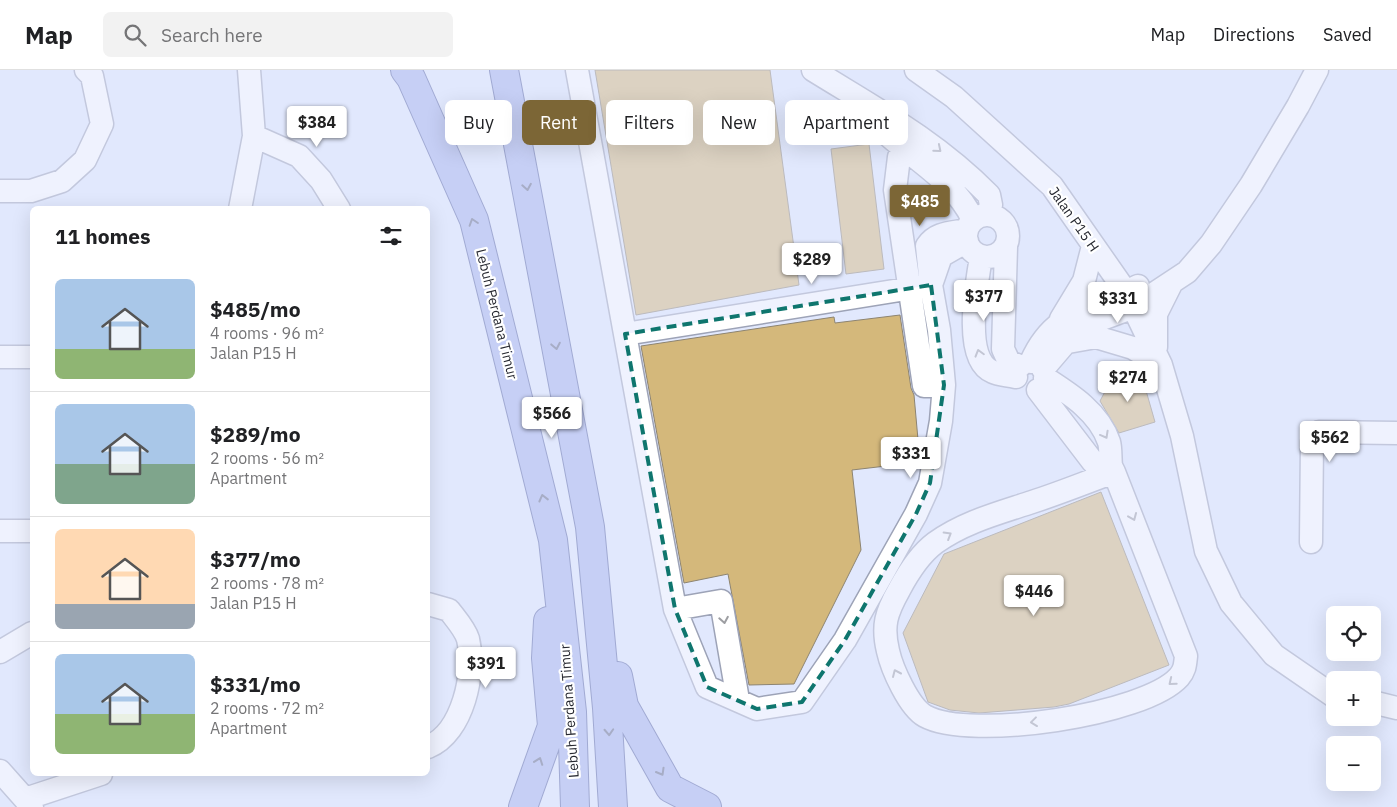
<!DOCTYPE html>
<meta charset="utf-8">
<style>
:root{--surface:#fff;--page:#f2f2f2;--text:#202124;--muted:#757577;--line:#e0e0e0;--accent:#7c6636}
body{margin:0;font-family:"IBM Plex Sans",sans-serif;background:var(--page);color:var(--text);height:100vh;display:flex;flex-direction:column;font-size:19px;white-space:nowrap}
*{box-sizing:border-box;margin:0}
p{font-size:16px;color:var(--muted)}
.icon{flex:none;width:28px;height:28px;fill:none;stroke:currentColor;stroke-width:2;stroke-linecap:round;stroke-linejoin:round}
.map{position:relative;flex:1;overflow:hidden}
.sheet{position:absolute;left:30px;top:136px;width:400px;height:570px;display:flex;flex-direction:column;background:var(--surface);border-radius:8px;box-shadow:0 5px 20px #0002}
.sheet>*{flex:none}
.top-card{position:absolute;left:445px;top:30px;width:475px;height:45px;display:flex;gap:10px}
.tools{position:absolute;left:1326px;top:536px;display:grid;gap:10px}
.tools a{display:grid;place-items:center;width:55px;height:55px;border-radius:8px;background:var(--surface);box-shadow:0 5px 20px #0002;font-size:25px}
.price{position:absolute;translate:-50% -42px;padding:0 11px;border-radius:5px;background:#fff;color:#222;font-size:16px;line-height:32px;filter:drop-shadow(0 1px 2px #0008)}
.price::after{content:'';position:absolute;left:50%;top:30px;width:15px;height:11px;margin-left:-8px;background:inherit;clip-path:polygon(0 0,100% 0,50% 100%)}
.price.on{background:var(--accent);color:#fff}
ul{padding:0;list-style:none}
li{display:flex;align-items:center;gap:15px;height:125px;padding:0 25px}
li+li{border-top:1px solid var(--line)}
li span{display:grid;place-items:center;flex:none;width:140px;height:100px;border-radius:8px;color:#555}
li>.icon{margin-inline-start:auto}
span .icon{width:60px;height:60px;fill:#fffc;stroke-width:1}
li b{font-size:21px}
h2{display:flex;justify-content:space-between;align-items:center;height:60px;padding:0 25px;font-size:21px}
.pill{padding:0 18px;border-radius:8px;background:var(--surface);box-shadow:0 5px 20px #0002;font-size:18px;line-height:45px}
.pill.on{background:var(--accent);color:#fff}
header{display:flex;align-items:center;gap:30px;box-sizing:border-box;height:70px;padding:0 25px;background:var(--surface);border-bottom:1px solid var(--line)}
header strong{font-size:24px}
nav{display:flex;gap:28px;margin-inline-start:auto;font-size:18px}
.search{width:350px;height:45px;background:var(--page);display:flex;align-items:center;gap:12px;box-sizing:border-box;padding:0 18px;border-radius:8px;color:var(--muted);font-size:19px}
.map>svg:first-child{display:block}
</style>
<header>
<strong>Map</strong>
<div class="search"><svg class="icon" aria-label="search" viewBox="0 0 24 24"><circle cx="10" cy="10" r="6"/><path d="M15 15l6 6"/></svg>Search here</div>
<nav><a>Map</a><a>Directions</a><a>Saved</a></nav>
</header>
<div class="map">
<svg width="1397" height="737" viewBox="0 0 1397 737">
<rect width="100%" height="100%" fill="#e1e8fd"/>
<path fill="#d4b87b" stroke="#8d8471" d="M 595,0 L 770,0 L 799,215 L 636,245 Z
M 869,74 L 884,199 L 846,204 L 831,79 Z
M 900,245 L 911,318 L 914,325 L 920,392 L 852,400 L 861,480 L 794,614 L 749,615 L 728,504 L 684,513 L 641,276 L 834,247 L 835,253 Z
M 1141,303 L 1155,352 L 1119,363 L 1100,331 L 1110,312 Z
M 1101,422 L 1169,595 L 1069,634 L 1054,637 L 979,643 L 950,640 L 928,632 L 903,563 L 944,484 Z"/>
<g fill="none" stroke-linecap="round" stroke-linejoin="round">
<defs>
<path id="minor" d="M 577,0 L 675,539 L 707,617 L 757,639 L 802,632 L 845,570 L 916,444 L 930,413 L 941,351 L 944,315 L 939,260 L 931,215 L 941,186 L 967,171
M 813,0 C 876,39 936,71 989,125 L 991,135 L 987,145
M 916,0 L 954,27 L 1052,116 L 1126,222 L 1161,295 L 1182,366 L 1206,481 L 1231,533 L 1274,585 L 1335,627
M 863,37 C 869,44 874,52 880,58 C 910,87 956,111 973,150
M 254,66 L 299,86 L 321,110 L 339,139
M 909,82 L 899,87 L 895,120 L 924,316 L 944,315
M 0,121 L 31,121 L 62,111 L 85,90 L 102,54 L 92,6 L 86,0
M 240,139 L 254,66 L 249,0
M966 166a21 21 0 1 1 42 0a21 21 0 1 1-42 0Z
M 1006,177 L 1003,279 L 1009,292 L 1020,296
M 981,187 C 977,212 962,290 993,302 C 999,305 1008,305 1016,307
M 1061,249 L 1084,211 L 1093,176
M 625,264 L 931,215 L 927,176 C 936,162 952,163 967,160
M 1068,272 L 1096,267 L 1133,278 L 1161,295
M 1156,277 L 1156,244 L 1171,214
M 0,287 L 32,287
M 1031,292 C 1054,239 1093,240 1138,216
M 1043,299 L 1078,258 L 1134,237 L 1187,202 L 1211,174 L 1251,115 L 1298,36 L 1317,0
M 1038,320 L 1093,392 L 1111,396 C 1110,388 1111,379 1109,372 C 1099,342 1070,324 1045,308
M 1111,396 L 1114,402 L 1186,586 C 1185,595 1185,600 1179,607 C 1145,645 970,671 925,646 C 909,637 892,599 888,581 C 882,556 886,543 899,520 C 908,503 919,485 935,473 C 964,452 999,443 1032,432 C 1060,423 1087,412 1114,402
M 0,461 L 32,461
M 1311,472 L 1312,372 L 1314,366 L 1319,362 L 1397,363
M 428,534 L 449,540 C 455,548 465,559 468,569 C 476,602 463,663 428,677
M 675,539 L 721,531 L 738,630
M 0,582 L 32,563
M 1372,632 L 1397,638
M 0,701 L 32,737
M 25,729 L 101,704"/>
<path id="major" d="M 405,0 L 411,8 L 474,150 L 553,470 L 572,642 L 575,737
M 504,0 L 590,457 L 607,638 L 613,737
M 618,606 L 624,636 L 670,718 L 707,737
M 523,737 L 552,656 L 546,588 L 548,551"/>
</defs>
<use href="#minor" stroke="#9da3b7" stroke-width="25"/>
<use href="#major" stroke="#5260a0" stroke-width="30"/>
<use href="#minor" stroke="#fff" stroke-width="22"/>
<use href="#major" stroke="#a5b2ea" stroke-width="28"/>
</g>
<defs><path id="oneway-chevron" d="M-2-3.5L2.5 0L-2 3.5" fill="none" stroke-width="1.6" stroke-linecap="round" stroke-linejoin="round" transform="scale(1.25)"/></defs>
<g stroke="#9d9ea2">
<use href="#oneway-chevron" transform="translate(938 79) rotate(40)"/>
<use href="#oneway-chevron" transform="translate(979 283) rotate(-106)"/>
<use href="#oneway-chevron" transform="translate(1105 365) rotate(61)"/>
<use href="#oneway-chevron" transform="translate(1133 447) rotate(67)"/>
<use href="#oneway-chevron" transform="translate(948 465) rotate(-31)"/>
<use href="#oneway-chevron" transform="translate(724 550) rotate(80)"/>
<use href="#oneway-chevron" transform="translate(896 603) rotate(-114)"/>
<use href="#oneway-chevron" transform="translate(1172 612) rotate(141)"/>
<use href="#oneway-chevron" transform="translate(1034 652) rotate(173)"/>
</g>
<g stroke="#5f6684">
<use href="#oneway-chevron" transform="translate(527 117) rotate(80)"/>
<use href="#oneway-chevron" transform="translate(473 152) rotate(-108)"/>
<use href="#oneway-chevron" transform="translate(556 276) rotate(79)"/>
<use href="#oneway-chevron" transform="translate(543 428) rotate(-104)"/>
<use href="#oneway-chevron" transform="translate(609 662) rotate(87)"/>
<use href="#oneway-chevron" transform="translate(539 691) rotate(-70)"/>
<use href="#oneway-chevron" transform="translate(661 702) rotate(60)"/>
</g>
<path d="M0 0H1397V737H0ZM 931,215 L 944,315 L 930,413 L 916,444 L 845,570 L 802,632 L 757,639 L 707,617 L 675,539 L 625,264 Z" fill="#e1e8fd" fill-opacity=".55" fill-rule="evenodd"/>
<path fill="none" stroke="#0f766e" stroke-width="4" stroke-dasharray="10 6" stroke-linejoin="round" d="M 931,215 L 944,315 L 930,413 L 916,444 L 845,570 L 802,632 L 757,639 L 707,617 L 675,539 L 625,264 Z"/>
<g text-anchor="middle" dominant-baseline="central" stroke-width="4.5" stroke-linejoin="round" paint-order="stroke">
<g font-size="14" fill="#262830" stroke="#fff">
<text transform="translate(1074 149) rotate(55)">Jalan P15 H</text>
<text transform="translate(497 244) rotate(76)">Lebuh Perdana Timur</text>
<text transform="translate(569 641) rotate(-94)">Lebuh Perdana Timur</text>
</g>
</g>
</svg>
<div class="tools">
<a><svg class="icon" aria-label="locate" viewBox="0 0 24 24"><circle cx="12" cy="12" r="6"/><path d="M12 2v4M12 18v4M2 12h4M18 12h4"/></svg></a>
<a>+</a>
<a>−</a>
</div>
<b class="price" style="left:317px;top:78px">$384</b>
<b class="price on" style="left:920px;top:157px">$485</b>
<b class="price" style="left:812px;top:215px">$289</b>
<b class="price" style="left:984px;top:252px">$377</b>
<b class="price" style="left:1118px;top:254px">$331</b>
<b class="price" style="left:1128px;top:333px">$274</b>
<b class="price" style="left:552px;top:369px">$566</b>
<b class="price" style="left:1330px;top:393px">$562</b>
<b class="price" style="left:911px;top:409px">$331</b>
<b class="price" style="left:1034px;top:547px">$446</b>
<b class="price" style="left:486px;top:619px">$391</b>
<div class="top-card">
<a class="pill">Buy</a>
<a class="pill on">Rent</a>
<a class="pill">Filters</a>
<a class="pill">New</a>
<a class="pill">Apartment</a>
</div>
<section class="sheet">
<h2>11 homes<svg class="icon" aria-label="filters" viewBox="0 0 24 24"><path d="M4 7h16M4 17h16"/><circle cx="9" cy="7" r="2"/><circle cx="15" cy="17" r="2"/></svg></h2>
<ul>
<li><span style="background:linear-gradient(#a9c7e8 70%,#8fb573 0)"><svg class="icon" aria-label="home" viewBox="0 0 24 24"><path d="M3 11l9-7 9 7M6 9v11h12V9"/></svg></span><div><b>$485/mo</b><p>4 rooms · 96 m²</p><p>Jalan P15 H</p></div></li>
<li><span style="background:linear-gradient(#a9c7e8 60%,#7fa58c 0)"><svg class="icon" aria-label="home" viewBox="0 0 24 24"><path d="M3 11l9-7 9 7M6 9v11h12V9"/></svg></span><div><b>$289/mo</b><p>2 rooms · 56 m²</p><p>Apartment</p></div></li>
<li><span style="background:linear-gradient(#ffd9b3 75%,#9aa5b1 0)"><svg class="icon" aria-label="home" viewBox="0 0 24 24"><path d="M3 11l9-7 9 7M6 9v11h12V9"/></svg></span><div><b>$377/mo</b><p>2 rooms · 78 m²</p><p>Jalan P15 H</p></div></li>
<li><span style="background:linear-gradient(#a9c7e8 60%,#8fb573 0)"><svg class="icon" aria-label="home" viewBox="0 0 24 24"><path d="M3 11l9-7 9 7M6 9v11h12V9"/></svg></span><div><b>$331/mo</b><p>2 rooms · 72 m²</p><p>Apartment</p></div></li>
</ul>
</section>
</div>
